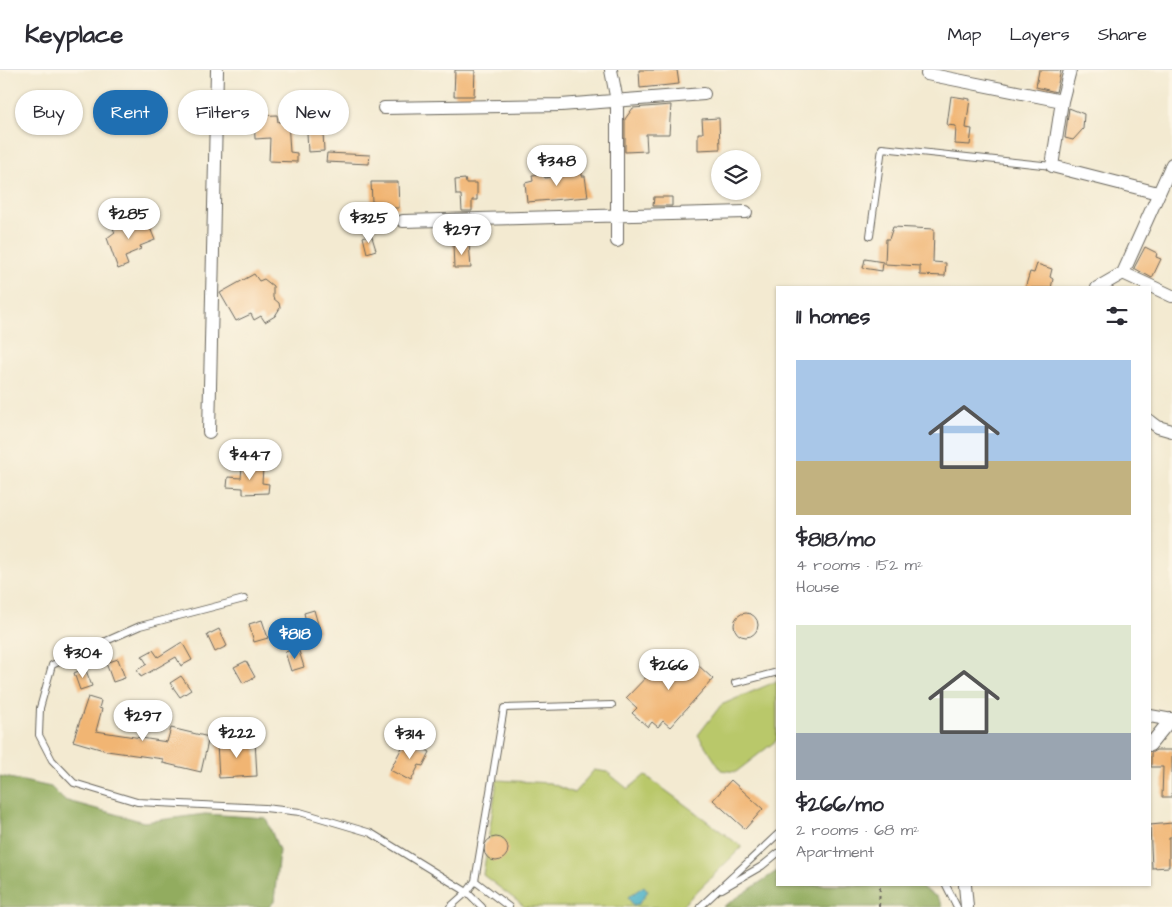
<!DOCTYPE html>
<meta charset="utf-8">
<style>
:root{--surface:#fff;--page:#f2f2f3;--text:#2b2b33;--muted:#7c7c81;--line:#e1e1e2;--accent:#1f6fb2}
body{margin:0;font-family:"Architects Daughter",sans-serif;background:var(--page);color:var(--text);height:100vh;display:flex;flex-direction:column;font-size:19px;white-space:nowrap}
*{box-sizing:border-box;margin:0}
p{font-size:16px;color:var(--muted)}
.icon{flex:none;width:28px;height:28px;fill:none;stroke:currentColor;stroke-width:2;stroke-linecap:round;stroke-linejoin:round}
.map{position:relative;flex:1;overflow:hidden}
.side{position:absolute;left:776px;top:216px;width:375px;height:600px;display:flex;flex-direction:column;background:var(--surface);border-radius:0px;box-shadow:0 1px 4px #0004}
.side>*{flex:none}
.guide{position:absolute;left:15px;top:20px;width:475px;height:45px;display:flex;gap:10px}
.controls{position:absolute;left:711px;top:80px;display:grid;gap:10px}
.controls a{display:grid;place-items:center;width:50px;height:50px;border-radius:50%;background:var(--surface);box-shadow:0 1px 4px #0004;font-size:25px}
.price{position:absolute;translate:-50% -42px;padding:0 11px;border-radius:18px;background:#fff;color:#222;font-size:16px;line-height:32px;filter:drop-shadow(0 1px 2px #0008)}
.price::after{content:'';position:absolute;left:50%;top:30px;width:15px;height:11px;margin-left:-8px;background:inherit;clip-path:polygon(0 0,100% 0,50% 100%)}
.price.on{background:var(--accent);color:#fff}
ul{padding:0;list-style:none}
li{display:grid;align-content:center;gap:10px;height:265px;padding:0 20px}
li span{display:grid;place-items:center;height:155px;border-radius:0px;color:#555}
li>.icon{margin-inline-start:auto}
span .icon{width:90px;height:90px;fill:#fffc;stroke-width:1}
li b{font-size:21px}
h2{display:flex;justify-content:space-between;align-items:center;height:60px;padding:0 20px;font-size:21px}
.tag{padding:0 18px;border-radius:22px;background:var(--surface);box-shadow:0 1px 4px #0004;font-size:18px;line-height:45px}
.tag.on{background:var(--accent);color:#fff}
header{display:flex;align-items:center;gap:30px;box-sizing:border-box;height:70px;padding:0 25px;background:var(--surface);border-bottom:1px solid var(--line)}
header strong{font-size:24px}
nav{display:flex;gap:28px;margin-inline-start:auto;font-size:18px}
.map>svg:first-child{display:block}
</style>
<header>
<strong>Keyplace</strong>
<nav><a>Map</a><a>Layers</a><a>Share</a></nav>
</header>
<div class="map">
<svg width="1172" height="837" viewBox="0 0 1172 837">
<rect width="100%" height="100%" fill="#fcf5e5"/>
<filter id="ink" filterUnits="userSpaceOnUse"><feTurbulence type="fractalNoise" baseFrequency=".02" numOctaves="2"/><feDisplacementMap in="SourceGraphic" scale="10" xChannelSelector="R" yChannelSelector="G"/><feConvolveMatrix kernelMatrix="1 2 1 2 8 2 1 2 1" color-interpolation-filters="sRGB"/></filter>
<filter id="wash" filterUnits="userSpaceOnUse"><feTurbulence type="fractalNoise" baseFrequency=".0096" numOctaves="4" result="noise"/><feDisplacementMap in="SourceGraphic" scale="20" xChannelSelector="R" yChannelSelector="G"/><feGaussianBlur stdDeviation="1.12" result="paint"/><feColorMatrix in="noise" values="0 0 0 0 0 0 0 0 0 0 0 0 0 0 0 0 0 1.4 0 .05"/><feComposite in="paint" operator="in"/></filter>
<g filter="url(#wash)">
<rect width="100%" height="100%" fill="#f3ead1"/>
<path fill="#b9c86b" stroke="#6a7244" d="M 777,611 L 777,670 L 736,702 L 721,700 L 698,665 L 721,635 Z
M 594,700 L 607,702 L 628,719 L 645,705 L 742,777 L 681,837 L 525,837 L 483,805 L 497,710 L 550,713 L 574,723 Z"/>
<path fill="#92ac5f" stroke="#57643e" d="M 0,706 L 51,717 L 64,730 L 144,752 L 205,744 L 266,748 L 279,780 L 274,832 L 269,837 L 0,837 Z
M 777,801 L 778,815 L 918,815 L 937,827 L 943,837 L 723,837 Z"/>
<path fill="#45aec4" stroke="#306570" d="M 644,816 L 648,821 L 639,834 L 633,835 L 628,827 Z"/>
<g id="blocks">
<path fill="#f1b573" d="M 455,0 L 475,0 L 474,26 L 454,26 Z
M 639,0 L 677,0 L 679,14 L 640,18 Z
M 1039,0 L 1061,0 L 1056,22 L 1036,17 Z
M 321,22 L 324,81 L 308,82 L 305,23 Z
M 951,26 L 970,29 L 966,58 L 972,59 L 970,75 L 955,74 L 956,56 L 947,55 Z
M 671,35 L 669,64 L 646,64 L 647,81 L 625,82 L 625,49 L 633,38 Z
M 1069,38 L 1084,44 L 1083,59 L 1073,70 L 1065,68 Z
M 277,45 L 278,52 L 288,51 L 290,82 L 297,83 L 297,92 L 269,91 L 270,68 L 255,69 L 254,46 Z
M 719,48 L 720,79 L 698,80 L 698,63 L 703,63 L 702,49 Z
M 327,83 L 370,85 L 369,94 L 326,92 Z
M 582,100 L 582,106 L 585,106 L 588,127 L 527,132 L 525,113 L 533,111 L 532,105 L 544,104 L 545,108 L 562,105 L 561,102 Z
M 465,109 L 466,113 L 477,113 L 477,130 L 472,130 L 472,141 L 462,141 L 461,125 L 456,125 L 455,110 Z
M 371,112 L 398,112 L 399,138 L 376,138 L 376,132 L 372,132 Z
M 654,127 L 672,127 L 672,136 L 653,136 Z
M 140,148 L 143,155 L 148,153 L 155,170 L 140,176 L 141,179 L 129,184 L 130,185 L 125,187 L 128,195 L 118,199 L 107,168 L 115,162 L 113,159 Z
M 893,157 L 934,159 L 933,192 L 946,193 L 945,206 L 920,205 L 920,196 L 885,194 L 886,169 L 889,169 Z
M 371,164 L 376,180 L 367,183 L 363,167 Z
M 469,173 L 471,198 L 454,198 L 453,174 Z
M 1145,177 L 1157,183 L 1156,187 L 1161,189 L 1152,208 L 1134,198 Z
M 865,189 L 883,192 L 882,201 L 863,198 Z
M 1037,194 L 1052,199 L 1050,207 L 1053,209 L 1051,218 L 1025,218 L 1030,202 L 1034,203 Z
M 254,204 L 259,211 L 264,209 L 273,216 L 273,228 L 279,233 L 280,238 L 275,246 L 265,252 L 261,246 L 254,250 L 251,244 L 236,251 L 220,223 Z
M 242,397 L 263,398 L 262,413 L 269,414 L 268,423 L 243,424 L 243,418 L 227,417 L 228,407 L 241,408 Z
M 314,540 L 320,561 L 309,564 L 304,543 Z
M734 555a12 12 0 1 1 24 0a12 12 0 1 1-24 0Z
M 262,550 L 268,568 L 254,572 L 249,554 Z
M 219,559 L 227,576 L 215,582 L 207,565 Z
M 182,572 L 192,590 L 181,596 L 176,587 L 141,607 L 137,600 L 147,594 L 142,586 L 153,580 L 158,587 Z
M 298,578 L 304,597 L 291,601 L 285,582 Z
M 683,581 L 713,609 L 670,657 L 663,651 L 658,657 L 652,652 L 648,657 L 632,643 L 637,638 L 626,628 L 651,602 L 655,606 L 674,585 L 677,588 Z
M 118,589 L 125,608 L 113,612 L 106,593 Z
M 246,591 L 255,607 L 243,613 L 234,597 Z
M 85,598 L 92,616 L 80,620 L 74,603 Z
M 181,606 L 191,620 L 180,627 L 170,613 Z
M 88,627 L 101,631 L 99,638 L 102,639 L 96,661 L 167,672 L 171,658 L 209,667 L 201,702 L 163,693 L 163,689 L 107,681 L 73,671 Z
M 255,670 L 257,706 L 219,708 L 217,673 Z
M 406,670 L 430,682 L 423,696 L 419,695 L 411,711 L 390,700 Z
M 1156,680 L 1172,680 L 1172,727 L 1162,727 L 1163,697 L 1151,697 L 1151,683 Z
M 731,710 L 763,739 L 745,759 L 713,730 Z
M 1172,753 L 1172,767 L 1169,767 L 1169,797 L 1152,798 L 1150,755 Z
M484 779a12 12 0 1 1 24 0a12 12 0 1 1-24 0Z"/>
</g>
</g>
<g filter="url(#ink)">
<use href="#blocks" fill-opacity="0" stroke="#67645b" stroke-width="1"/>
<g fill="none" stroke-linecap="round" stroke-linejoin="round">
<defs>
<path id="service" d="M 870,166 L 882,78 L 1052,96
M 244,529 L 140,556 L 52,595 L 40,638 L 39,665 L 52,690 L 74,713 L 137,732 L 265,738 L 300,742 L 371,763 L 467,822 L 475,811
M 735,613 L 778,602
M 946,815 L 957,837
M 722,819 L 762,796 L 778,783
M 450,837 L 467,822 L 482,837
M 509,837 L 475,811 L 504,638 L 612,635
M 700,837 L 778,764"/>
<path id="minor" d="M 611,0 L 617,31 L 617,171
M 928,0 L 927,4 L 1062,31
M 1070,0 L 1062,31 L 1052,96 L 1158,123
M 384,38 L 561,35 L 704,24
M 403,151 L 746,142
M 1123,203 L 1172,226
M 1097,218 L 1123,203 L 1172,94
M 1150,351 L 1158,357 L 1172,361
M 209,362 L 217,0
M 1150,646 L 1172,650
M 1150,675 L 1171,649
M 965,815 L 967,837"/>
</defs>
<use href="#service" stroke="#67645b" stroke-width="8"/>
<use href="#minor" stroke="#67645b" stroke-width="14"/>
<path stroke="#67645b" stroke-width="2" stroke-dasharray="4 4" stroke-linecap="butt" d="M 879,837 L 880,815"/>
<use href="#service" stroke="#fff" stroke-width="6"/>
<use href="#minor" stroke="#fff" stroke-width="12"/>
</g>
</g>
</svg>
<div class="controls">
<a><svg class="icon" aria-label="layers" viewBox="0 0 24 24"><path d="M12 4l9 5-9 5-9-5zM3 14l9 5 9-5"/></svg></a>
</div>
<b class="price" style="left:557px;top:117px">$348</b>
<b class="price" style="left:129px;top:170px">$285</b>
<b class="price" style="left:369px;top:174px">$325</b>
<b class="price" style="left:462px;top:186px">$297</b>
<b class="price" style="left:250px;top:411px">$447</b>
<b class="price on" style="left:295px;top:590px">$818</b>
<b class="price" style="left:83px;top:609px">$304</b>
<b class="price" style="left:669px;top:621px">$266</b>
<b class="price" style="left:143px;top:672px">$297</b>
<b class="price" style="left:237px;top:689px">$222</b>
<b class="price" style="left:410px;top:690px">$314</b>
<div class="guide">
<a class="tag">Buy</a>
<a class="tag on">Rent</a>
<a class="tag">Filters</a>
<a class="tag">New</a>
</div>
<section class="side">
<h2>11 homes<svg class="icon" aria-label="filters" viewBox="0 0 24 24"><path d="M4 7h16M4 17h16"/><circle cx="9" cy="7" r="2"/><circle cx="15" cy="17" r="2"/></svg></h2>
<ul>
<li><span style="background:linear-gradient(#a9c7e8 65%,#c2b280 0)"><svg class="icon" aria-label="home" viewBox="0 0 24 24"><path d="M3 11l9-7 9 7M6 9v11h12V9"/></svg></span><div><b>$818/mo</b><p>4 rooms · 152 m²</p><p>House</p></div></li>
<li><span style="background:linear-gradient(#dfe7d0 70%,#9aa5b1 0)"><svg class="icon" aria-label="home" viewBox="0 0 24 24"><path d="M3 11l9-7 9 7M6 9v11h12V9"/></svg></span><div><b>$266/mo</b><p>2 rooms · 68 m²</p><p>Apartment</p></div></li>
</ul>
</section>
</div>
